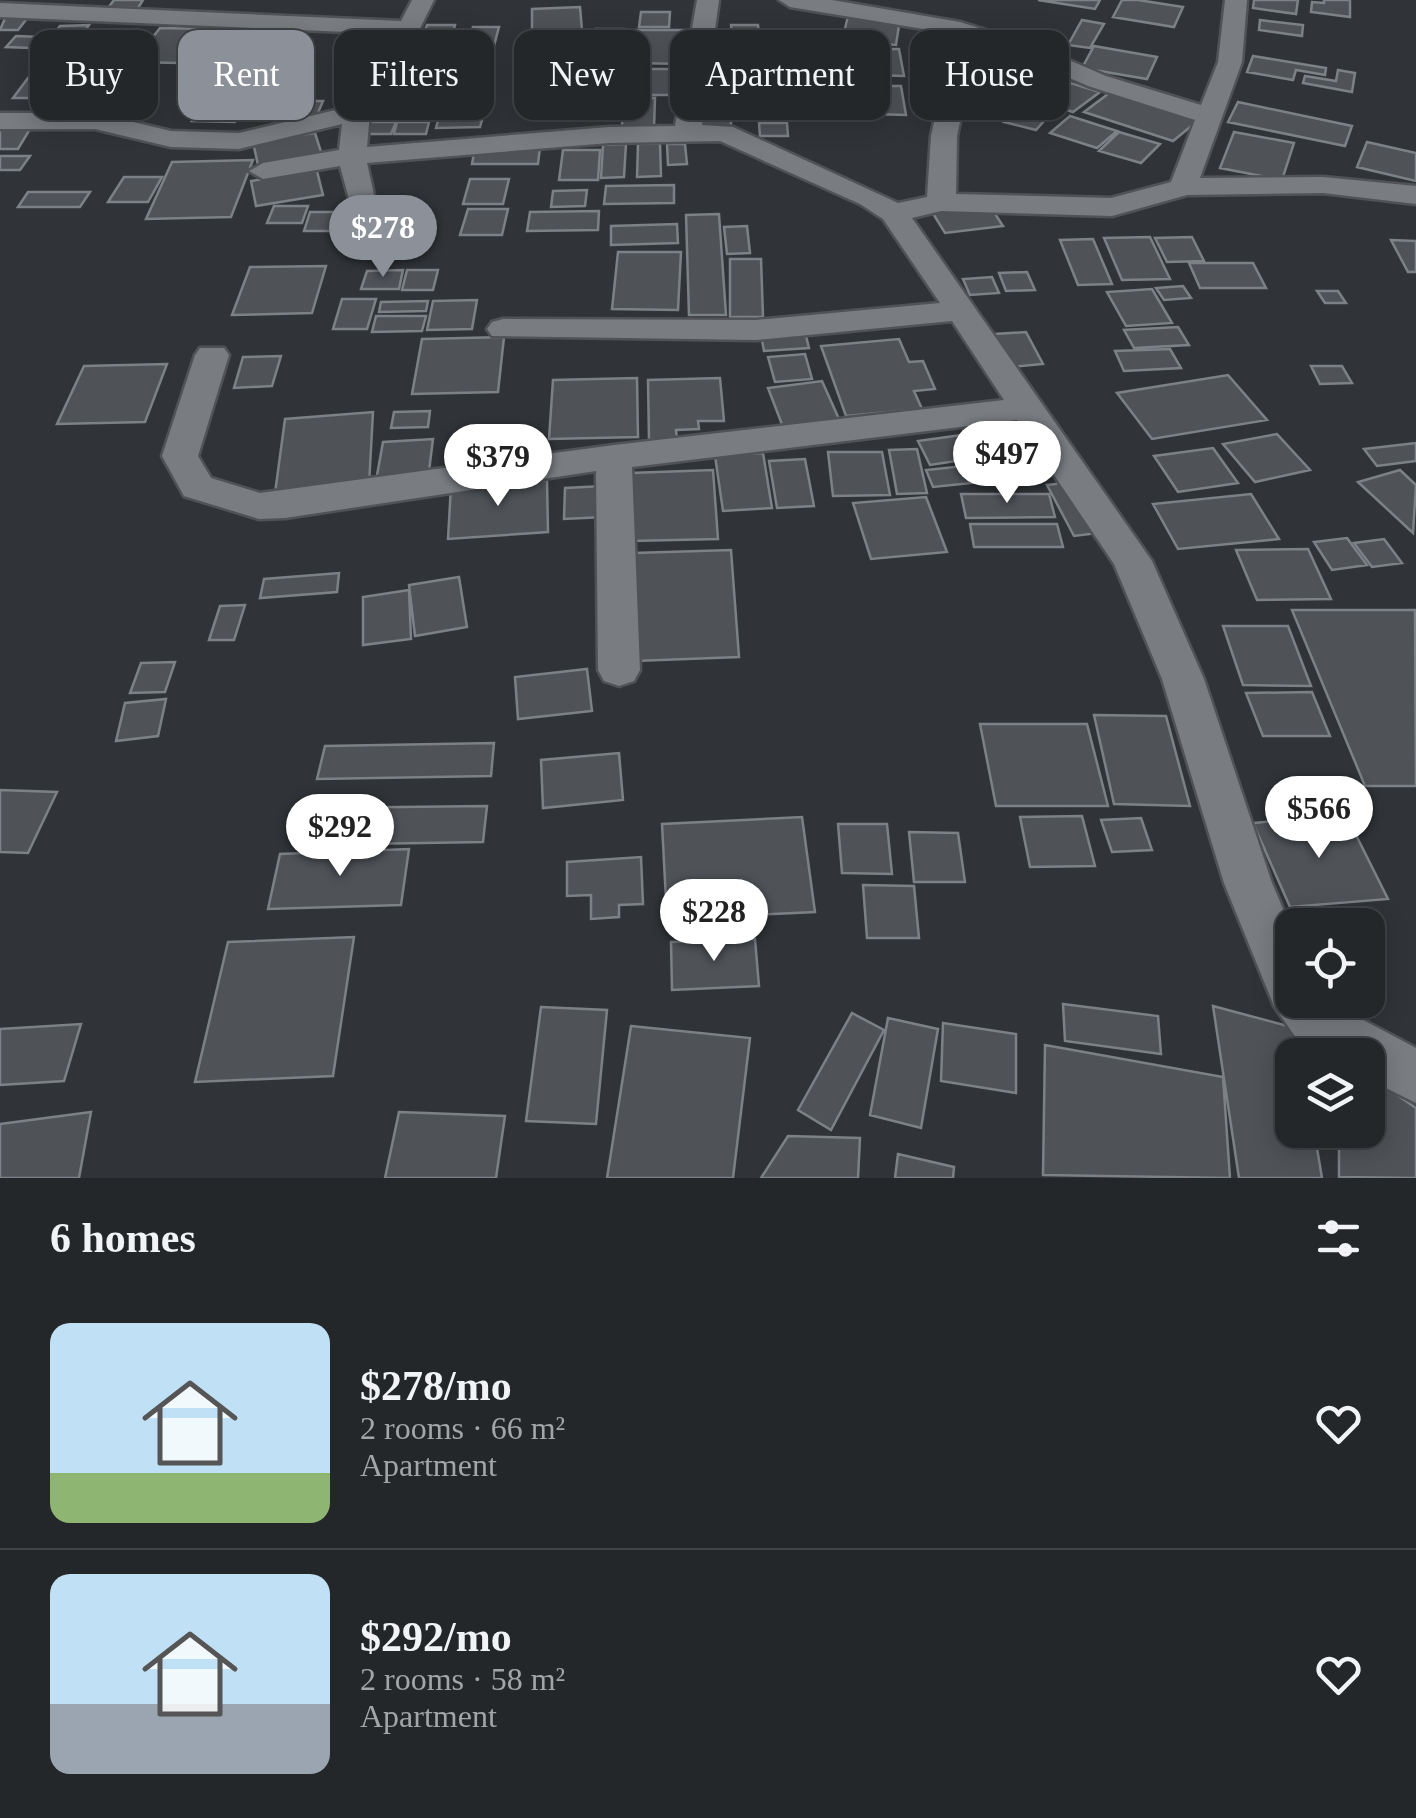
<!DOCTYPE html>
<meta charset="utf-8">
<style>
:root{--surface:#24272a;--page:#2c2f32;--text:#f1f3f6;--muted:#a3a5a8;--line:#414447;--accent:#8c9099}
body{margin:0;font-family:"Times New Roman",serif;background:var(--page);color:var(--text);height:100vh;display:flex;flex-direction:column;font-size:38px;white-space:nowrap}
*{box-sizing:border-box;margin:0}
p{font-size:32px;color:var(--muted)}
.icon{flex:none;width:55px;height:55px;fill:none;stroke:currentColor;stroke-width:2;stroke-linecap:round;stroke-linejoin:round}
.map{position:relative;height:1178px;overflow:hidden}
.side{display:flex;flex-direction:column;background:var(--surface);flex:1}
.side>*{flex:none}
.top-card{position:absolute;left:30px;top:30px;width:1358px;height:90px;display:flex;gap:20px}
.tools{position:absolute;left:1275px;top:908px;display:grid;gap:20px}
.tools a{display:grid;place-items:center;width:110px;height:110px;border-radius:20px;background:var(--surface);box-shadow:0 5px 25px #0003,0 0 0 2px var(--line);font-size:50px}
.price{position:absolute;translate:-50% -85px;padding:0 22px;border-radius:35px;background:#fff;color:#222;font-size:32px;line-height:65px;filter:drop-shadow(0 2px 5px #0008)}
.price::after{content:'';position:absolute;left:50%;top:60px;width:30px;height:22px;margin-left:-15px;background:inherit;clip-path:polygon(0 0,100% 0,50% 100%)}
.price.selected{background:var(--accent);color:#fff}
ul{padding:0;list-style:none}
li{display:flex;align-items:center;gap:30px;height:250px;padding:0 50px}
li+li{border-top:2px solid var(--line)}
li span{display:grid;place-items:center;flex:none;width:280px;height:200px;border-radius:20px;color:#555}
li>.icon{margin-inline-start:auto}
span .icon{width:120px;height:120px;fill:#fffc;stroke-width:1}
li b{font-size:42px}
h2{display:flex;justify-content:space-between;align-items:center;height:120px;padding:0 50px;font-size:42px}
.tag{padding:0 35px;border-radius:20px;background:var(--surface);box-shadow:0 5px 25px #0003,0 0 0 2px var(--line);font-size:35px;line-height:90px}
.tag.selected{background:var(--accent);color:#fff}
.map>svg:first-child{display:block}
</style>
<div class="map">
<svg width="1416" height="1178" viewBox="0 0 1416 1178">
<rect width="100%" height="100%" fill="#303438"/>
<path fill="#4f5358" stroke="#7c8186" stroke-width="2.5" d="M 114,0 L 143,0 L 138,8 L 108,8 Z
M 1038,0 L 1100,0 L 1095,9 Z
M 1122,0 L 1138,0 L 1183,7 L 1174,27 L 1113,17 Z
M 1254,0 L 1298,0 L 1296,14 L 1253,8 Z
M 1324,0 L 1350,0 L 1350,17 L 1311,12 L 1312,2 L 1324,3 Z
M 580,7 L 582,30 L 532,32 L 532,9 Z
M 641,12 L 670,12 L 669,27 L 639,27 Z
M 6,16 L 29,16 L 18,30 L 0,30 Z
M 848,16 L 900,19 L 896,45 L 842,41 Z
M 1082,20 L 1104,24 L 1090,48 L 1068,45 Z
M 1260,20 L 1303,25 L 1302,36 L 1259,30 Z
M 89,25 L 68,55 L 38,55 L 60,26 Z
M 427,25 L 455,25 L 452,36 L 423,36 Z
M 731,25 L 758,25 L 759,34 L 732,34 Z
M 473,27 L 499,27 L 491,57 L 464,57 Z
M 160,28 L 205,29 L 179,63 L 133,62 Z
M 209,29 L 254,30 L 230,64 L 184,63 Z
M 596,29 L 624,29 L 623,40 L 594,40 Z
M 370,30 L 394,31 L 387,44 L 364,43 Z
M 635,30 L 690,30 L 687,64 L 629,63 Z
M 16,36 L 40,37 L 31,48 L 6,47 Z
M 263,36 L 289,37 L 270,68 L 243,68 Z
M 93,39 L 132,39 L 118,60 L 78,60 Z
M 435,43 L 465,44 L 458,61 L 427,61 Z
M 774,45 L 830,46 L 833,70 L 775,69 Z
M 1094,46 L 1157,57 L 1147,79 L 1082,68 Z
M 965,47 L 998,47 L 1004,66 L 970,65 Z
M 866,49 L 899,49 L 904,76 L 870,75 Z
M 1253,56 L 1326,68 L 1325,75 L 1296,70 L 1293,80 L 1247,72 Z
M 339,57 L 373,57 L 370,66 L 335,67 Z
M 586,58 L 585,70 L 555,71 L 556,59 Z
M 1037,58 L 1061,69 L 1024,84 L 1000,74 Z
M 37,66 L 68,66 L 45,98 L 13,98 Z
M 397,69 L 448,69 L 438,99 L 385,99 Z
M 625,69 L 672,69 L 672,95 L 624,95 Z
M 1338,70 L 1355,73 L 1352,92 L 1303,83 L 1305,76 L 1336,81 Z
M 228,71 L 268,72 L 235,122 L 192,121 Z
M 982,73 L 998,80 L 979,88 L 963,81 Z
M 1067,82 L 1100,92 L 1073,112 L 1040,101 Z
M 866,86 L 901,86 L 906,115 L 871,114 Z
M 808,91 L 833,91 L 835,105 L 810,105 Z
M 1112,91 L 1200,119 L 1173,141 L 1084,112 Z
M 702,93 L 729,93 L 730,107 L 702,107 Z
M 623,98 L 655,98 L 654,128 L 622,128 Z
M 263,101 L 323,101 L 315,120 L 253,119 Z
M 379,101 L 397,101 L 390,120 L 371,120 Z
M 486,101 L 483,112 L 467,113 L 465,120 L 482,120 L 480,127 L 436,128 L 443,102 Z
M 401,102 L 434,102 L 429,120 L 394,120 Z
M 1238,102 L 1352,126 L 1345,146 L 1228,122 Z
M 1020,104 L 1052,112 L 1036,130 L 1004,122 Z
M 697,112 L 731,112 L 731,128 L 696,128 Z
M 1070,116 L 1117,131 L 1097,148 L 1050,133 Z
M 369,122 L 396,122 L 391,134 L 364,134 Z
M 397,122 L 429,122 L 426,134 L 394,134 Z
M 759,123 L 787,123 L 788,136 L 760,136 Z
M 33,124 L 18,149 L 0,149 L 0,125 Z
M 1119,132 L 1160,144 L 1141,163 L 1099,151 Z
M 1234,132 L 1294,143 L 1282,180 L 1220,168 Z
M 315,133 L 322,155 L 258,165 L 253,142 Z
M 1367,142 L 1416,153 L 1416,181 L 1357,167 Z
M 660,143 L 661,176 L 637,177 L 638,144 Z
M 626,144 L 624,177 L 601,178 L 603,145 Z
M 667,144 L 685,144 L 687,164 L 668,165 Z
M 475,147 L 540,147 L 538,164 L 472,164 Z
M 563,150 L 600,150 L 598,180 L 559,180 Z
M 0,156 L 30,156 L 20,170 L 0,170 Z
M 253,160 L 231,217 L 146,219 L 172,162 Z
M 317,171 L 323,195 L 256,206 L 251,181 Z
M 124,177 L 162,177 L 148,202 L 108,202 Z
M 470,179 L 509,179 L 503,204 L 463,204 Z
M 674,185 L 674,203 L 604,204 L 606,186 Z
M 587,190 L 585,206 L 551,207 L 553,191 Z
M 28,192 L 90,192 L 80,207 L 18,207 Z
M 274,206 L 308,206 L 302,223 L 267,223 Z
M 990,206 L 1003,226 L 945,233 L 932,212 Z
M 468,209 L 508,209 L 502,235 L 460,235 Z
M 599,211 L 598,230 L 527,231 L 530,212 Z
M 310,212 L 380,212 L 374,231 L 304,231 Z
M 719,214 L 726,315 L 689,315 L 686,215 Z
M 677,224 L 678,243 L 611,245 L 611,226 Z
M 747,226 L 750,253 L 727,254 L 724,227 Z
M 1150,237 L 1170,279 L 1122,280 L 1104,238 Z
M 1192,237 L 1204,261 L 1167,262 L 1155,238 Z
M 1093,239 L 1112,284 L 1078,285 L 1060,240 Z
M 1391,240 L 1416,241 L 1416,272 L 1408,272 Z
M 618,252 L 681,252 L 678,310 L 612,309 Z
M 730,259 L 761,259 L 763,317 L 730,317 Z
M 1189,263 L 1253,263 L 1266,288 L 1200,288 Z
M 326,266 L 312,313 L 232,315 L 250,267 Z
M 403,270 L 399,289 L 361,289 L 367,271 Z
M 407,270 L 438,270 L 433,290 L 402,290 Z
M 1027,272 L 1035,290 L 1006,291 L 999,273 Z
M 992,277 L 999,293 L 970,295 L 963,279 Z
M 1183,286 L 1191,298 L 1164,300 L 1156,288 Z
M 1152,289 L 1172,323 L 1126,326 L 1107,292 Z
M 1317,291 L 1338,291 L 1346,303 L 1325,303 Z
M 342,299 L 376,299 L 367,329 L 333,329 Z
M 477,300 L 472,329 L 427,330 L 433,301 Z
M 428,301 L 426,311 L 379,312 L 381,302 Z
M 376,316 L 426,316 L 422,331 L 372,332 Z
M 1178,327 L 1189,345 L 1134,348 L 1124,330 Z
M 805,332 L 809,348 L 764,351 L 761,335 Z
M 1026,332 L 1043,364 L 1011,367 L 995,334 Z
M 504,337 L 498,392 L 412,394 L 422,339 Z
M 899,339 L 909,362 L 923,361 L 935,389 L 914,391 L 922,409 L 846,416 L 821,346 Z
M 1170,349 L 1181,368 L 1124,371 L 1115,351 Z
M 805,354 L 812,379 L 775,382 L 768,357 Z
M 281,356 L 272,386 L 234,388 L 243,357 Z
M 167,364 L 145,422 L 57,424 L 84,366 Z
M 1311,366 L 1342,366 L 1352,383 L 1320,384 Z
M 1228,375 L 1267,420 L 1152,439 L 1117,393 Z
M 637,378 L 638,437 L 549,439 L 553,380 Z
M 720,378 L 724,421 L 698,421 L 699,429 L 676,430 L 677,439 L 649,440 L 648,380 Z
M 822,381 L 839,419 L 783,427 L 768,388 Z
M 430,411 L 428,427 L 391,428 L 394,412 Z
M 373,412 L 369,485 L 275,493 L 285,419 Z
M 1026,425 L 1060,470 L 1028,476 L 996,431 Z
M 990,431 L 1003,454 L 930,465 L 918,441 Z
M 1277,434 L 1310,470 L 1255,482 L 1223,444 Z
M 433,439 L 428,479 L 376,481 L 383,442 Z
M 1416,443 L 1416,461 L 1377,466 L 1364,449 Z
M 1213,448 L 1238,483 L 1178,492 L 1154,456 Z
M 917,449 L 927,493 L 897,494 L 889,450 Z
M 828,452 L 882,452 L 890,495 L 833,496 Z
M 763,453 L 772,508 L 723,511 L 715,456 Z
M 805,459 L 814,506 L 777,508 L 769,461 Z
M 1011,461 L 1020,478 L 933,487 L 926,470 Z
M 713,470 L 718,539 L 631,541 L 630,473 Z
M 1400,470 L 1416,485 L 1413,533 L 1358,482 Z
M 547,480 L 548,532 L 448,539 L 451,486 Z
M 1071,482 L 1098,533 L 1074,536 L 1047,485 Z
M 603,486 L 604,517 L 564,519 L 565,488 Z
M 961,494 L 1049,494 L 1055,517 L 966,518 Z
M 1251,494 L 1279,539 L 1178,549 L 1153,504 Z
M 926,497 L 947,552 L 871,559 L 853,503 Z
M 970,524 L 1057,524 L 1063,547 L 974,547 Z
M 1347,538 L 1367,565 L 1332,570 L 1314,542 Z
M 1384,539 L 1402,563 L 1372,567 L 1354,543 Z
M 1308,549 L 1331,599 L 1257,600 L 1236,550 Z
M 731,550 L 739,657 L 635,661 L 634,553 Z
M 339,573 L 337,592 L 260,598 L 264,579 Z
M 459,577 L 467,627 L 415,636 L 409,585 Z
M 409,590 L 411,639 L 363,645 L 363,597 Z
M 245,605 L 234,640 L 209,640 L 220,606 Z
M 1292,610 L 1415,610 L 1416,786 L 1365,786 Z
M 1223,626 L 1288,626 L 1311,686 L 1243,685 Z
M 175,662 L 165,692 L 130,693 L 141,663 Z
M 587,669 L 592,711 L 518,719 L 515,677 Z
M 1312,692 L 1330,736 L 1263,736 L 1246,693 Z
M 166,699 L 158,736 L 116,741 L 125,703 Z
M 1094,715 L 1166,716 L 1190,806 L 1114,804 Z
M 980,724 L 1087,724 L 1108,806 L 996,806 Z
M 494,743 L 491,776 L 317,779 L 325,746 Z
M 619,753 L 623,800 L 543,808 L 541,760 Z
M 0,790 L 57,792 L 28,853 L 0,852 Z
M 487,806 L 483,842 L 302,845 L 311,808 Z
M 1346,815 L 1388,899 L 1290,907 L 1253,823 Z
M 1082,816 L 1095,866 L 1030,867 L 1020,817 Z
M 802,817 L 815,912 L 667,919 L 662,824 Z
M 1141,818 L 1152,850 L 1112,852 L 1101,820 Z
M 838,824 L 887,824 L 892,874 L 842,873 Z
M 909,832 L 958,833 L 965,882 L 914,882 Z
M 409,849 L 401,905 L 268,909 L 280,854 Z
M 641,857 L 643,904 L 619,905 L 619,917 L 591,919 L 591,895 L 567,896 L 567,862 Z
M 863,885 L 914,886 L 919,938 L 867,938 Z
M 354,937 L 333,1076 L 195,1082 L 228,942 Z
M 755,939 L 759,986 L 672,990 L 671,942 Z
M 1063,1004 L 1158,1016 L 1161,1054 L 1065,1041 Z
M 1213,1006 L 1295,1028 L 1300,1055 L 1292,1055 L 1292,1130 L 1314,1130 L 1322,1178 L 1239,1178 Z
M 541,1007 L 607,1010 L 596,1124 L 526,1121 Z
M 852,1013 L 884,1030 L 831,1130 L 798,1110 Z
M 888,1018 L 938,1029 L 921,1128 L 870,1115 Z
M 943,1023 L 1016,1034 L 1016,1093 L 941,1081 Z
M 81,1024 L 64,1081 L 0,1085 L 0,1029 Z
M 631,1026 L 750,1038 L 733,1178 L 607,1178 Z
M 1045,1045 L 1223,1077 L 1230,1178 L 1043,1175 Z
M 1368,1075 L 1416,1108 L 1416,1178 L 1339,1177 L 1339,1130 L 1368,1130 Z
M 91,1112 L 79,1178 L 0,1178 L 0,1124 Z
M 399,1112 L 505,1116 L 496,1178 L 385,1178 Z
M 788,1136 L 860,1138 L 858,1178 L 761,1178 Z
M 898,1154 L 954,1167 L 953,1178 L 895,1178 Z"/>
<g fill="none" stroke-linecap="round" stroke-linejoin="round">
<defs>
<path id="minor" d="M 412,0 L 434,0 L 394,81 L 370,113 L 367,147 L 609,127 L 675,126 L 697,0 L 719,0 L 702,125 L 733,127 L 898,203 L 927,197 L 931,136 L 938,103 L 930,82 L 948,33 L 790,7 L 779,0 L 832,0 L 960,22 L 1034,45 L 1106,76 L 1201,105 L 1218,62 L 1225,0 L 1247,0 L 1242,62 L 1200,178 L 1323,177 L 1416,186 L 1416,204 L 1323,193 L 1187,195 L 1112,216 L 941,211 L 912,218 L 1152,561 L 1204,679 L 1272,883 L 1292,930 L 1292,1000 L 1332,1000 L 1337,1006 L 1416,1048 L 1416,1103 L 1368,1079 L 1368,1055 L 1324,1055 L 1299,1042 L 1274,1006 L 1224,883 L 1162,679 L 1114,564 L 1017,420 L 632,467 L 640,670 L 634,681 L 619,686 L 604,681 L 598,670 L 596,471 L 285,518 L 259,519 L 184,496 L 162,456 L 195,355 L 200,348 L 224,348 L 229,355 L 198,456 L 211,478 L 260,493 L 614,445 L 1004,400 L 952,321 L 756,340 L 492,336 L 487,329 L 492,322 L 503,319 L 756,320 L 940,303 L 883,219 L 860,204 L 720,141 L 609,143 L 367,163 L 376,204 L 372,210 L 352,210 L 340,166 L 263,179 L 249,171 L 263,163 L 339,150 L 342,124 L 239,149 L 171,147 L 95,129 L 0,129 L 0,113 L 95,113 L 171,131 L 239,133 L 348,107 L 369,79 L 393,34 L 0,17 L 0,3 L 401,21 ZM 970,40 L 1016,55 L 1088,86 L 1195,120 L 1171,182 L 1111,198 L 956,194 L 957,136 L 964,103 L 956,82 Z"/>
</defs>
<use href="#minor" stroke="#505256" stroke-width="5"/>
<use href="#minor" fill="#797d82" fill-rule="evenodd"/>
</g>
</svg>
<div class="tools">
<a><svg class="icon" aria-label="locate" viewBox="0 0 24 24"><circle cx="12" cy="12" r="6"/><path d="M12 2v4M12 18v4M2 12h4M18 12h4"/></svg></a>
<a><svg class="icon" aria-label="layers" viewBox="0 0 24 24"><path d="M12 4l9 5-9 5-9-5zM3 14l9 5 9-5"/></svg></a>
</div>
<b class="price selected" style="left:383px;top:280px">$278</b>
<b class="price" style="left:1007px;top:506px">$497</b>
<b class="price" style="left:498px;top:509px">$379</b>
<b class="price" style="left:1319px;top:861px">$566</b>
<b class="price" style="left:340px;top:879px">$292</b>
<b class="price" style="left:714px;top:964px">$228</b>
<div class="top-card">
<a class="tag">Buy</a>
<a class="tag selected">Rent</a>
<a class="tag">Filters</a>
<a class="tag">New</a>
<a class="tag">Apartment</a>
<a class="tag">House</a>
</div>
</div>
<section class="side">
<h2>6 homes<svg class="icon" aria-label="filters" viewBox="0 0 24 24"><path d="M4 7h16M4 17h16"/><circle cx="9" cy="7" r="2"/><circle cx="15" cy="17" r="2"/></svg></h2>
<ul>
<li><span style="background:linear-gradient(#bfe0f5 75%,#8fb573 0)"><svg class="icon" aria-label="home" viewBox="0 0 24 24"><path d="M3 11l9-7 9 7M6 9v11h12V9"/></svg></span><div><b>$278/mo</b><p>2 rooms · 66 m²</p><p>Apartment</p></div><svg class="icon" aria-label="heart" viewBox="0 0 24 24"><path d="M12 20l-8-8c-3-5 5-10 8-4 3-6 11-1 8 4z"/></svg></li>
<li><span style="background:linear-gradient(#bfe0f5 65%,#9aa5b1 0)"><svg class="icon" aria-label="home" viewBox="0 0 24 24"><path d="M3 11l9-7 9 7M6 9v11h12V9"/></svg></span><div><b>$292/mo</b><p>2 rooms · 58 m²</p><p>Apartment</p></div><svg class="icon" aria-label="heart" viewBox="0 0 24 24"><path d="M12 20l-8-8c-3-5 5-10 8-4 3-6 11-1 8 4z"/></svg></li>
</ul>
</section>
